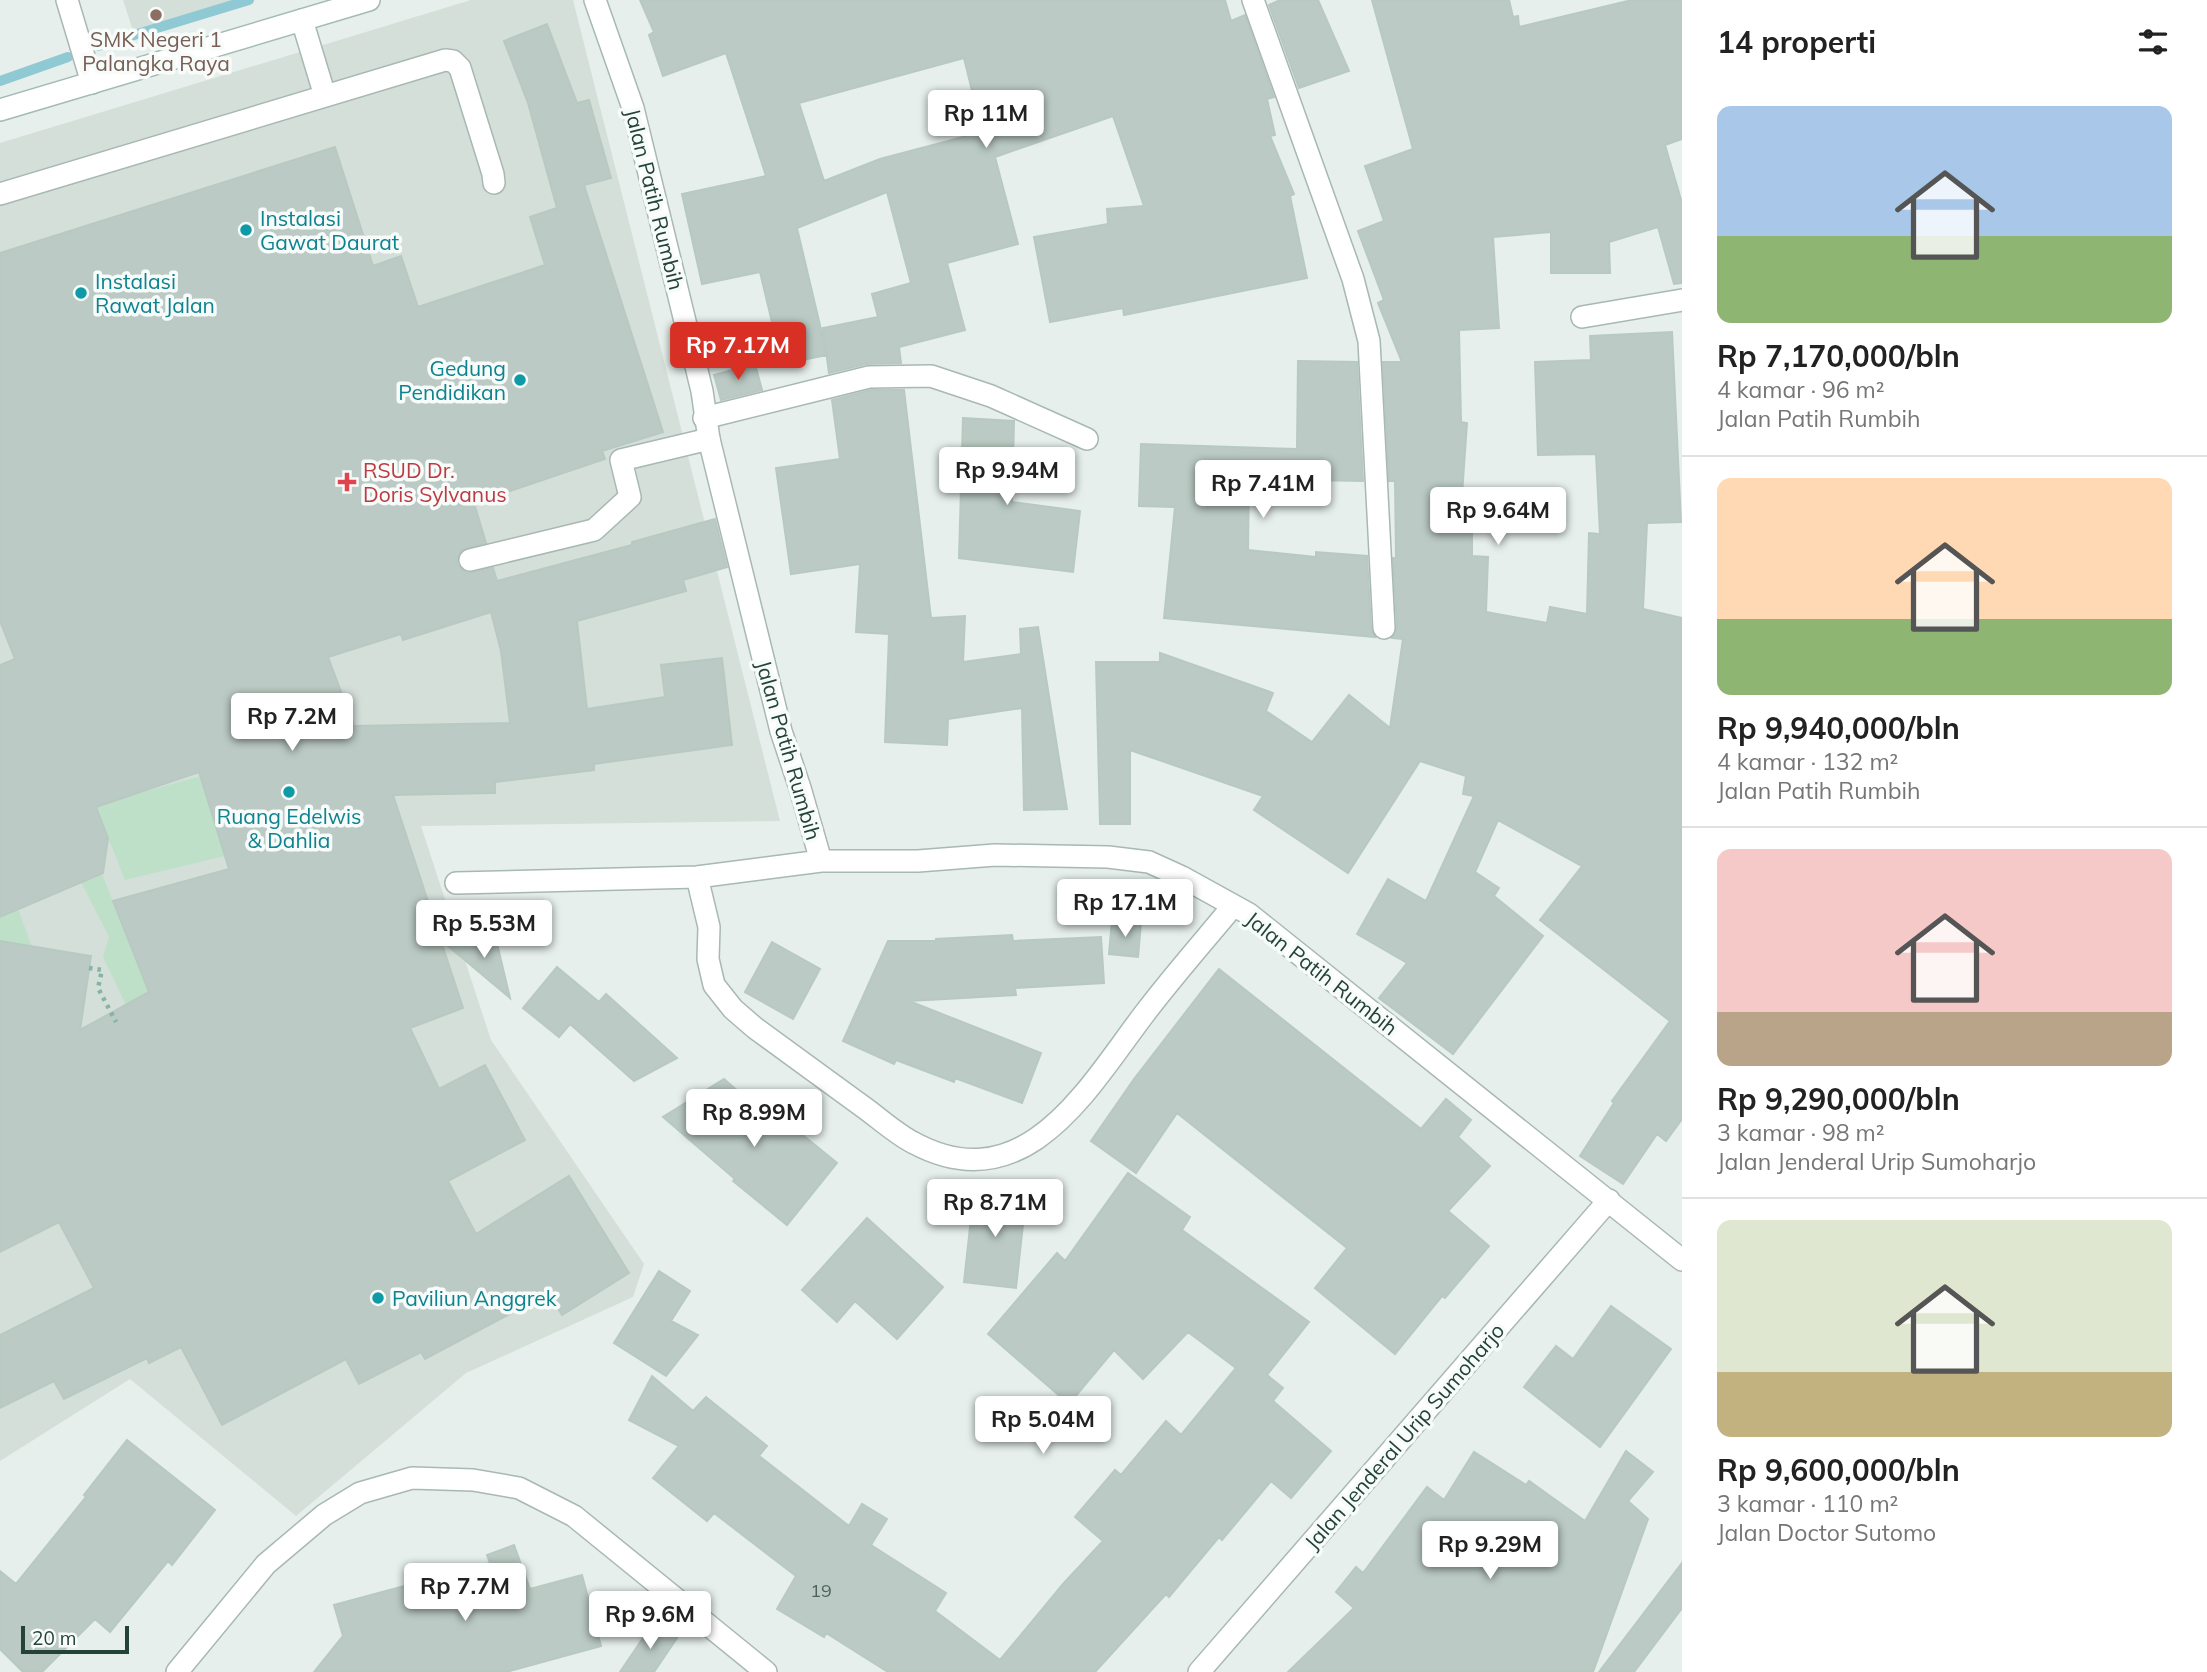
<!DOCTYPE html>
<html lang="id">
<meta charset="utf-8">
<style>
:root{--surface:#fff;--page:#f6f6f6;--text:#222;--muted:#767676;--line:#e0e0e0;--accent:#d93025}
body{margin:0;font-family:Mulish,sans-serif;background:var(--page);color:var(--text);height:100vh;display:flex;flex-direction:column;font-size:26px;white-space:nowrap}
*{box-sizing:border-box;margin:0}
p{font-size:23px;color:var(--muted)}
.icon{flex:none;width:38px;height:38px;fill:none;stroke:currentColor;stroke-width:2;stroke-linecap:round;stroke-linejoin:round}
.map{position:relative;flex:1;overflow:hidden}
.details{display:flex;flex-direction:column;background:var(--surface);width:525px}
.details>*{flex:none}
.scale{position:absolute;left:21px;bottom:18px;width:108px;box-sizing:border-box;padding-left:7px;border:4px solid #24423a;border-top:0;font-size:19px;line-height:24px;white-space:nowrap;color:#24423a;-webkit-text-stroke:5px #f7fbf9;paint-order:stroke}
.price{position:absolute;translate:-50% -60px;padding:0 16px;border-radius:7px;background:#fff;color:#222;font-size:23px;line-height:46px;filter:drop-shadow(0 2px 4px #0008)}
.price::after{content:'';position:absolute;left:50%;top:42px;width:21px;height:16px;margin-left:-10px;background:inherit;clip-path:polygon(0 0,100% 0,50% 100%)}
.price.active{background:var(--accent);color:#fff}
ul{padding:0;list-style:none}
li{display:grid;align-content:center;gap:14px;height:371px;padding:0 35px}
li+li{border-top:2px solid var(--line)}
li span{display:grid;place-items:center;height:217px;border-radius:14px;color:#555}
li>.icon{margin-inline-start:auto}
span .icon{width:126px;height:126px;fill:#fffc;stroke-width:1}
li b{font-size:30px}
h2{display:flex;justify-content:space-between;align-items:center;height:84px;padding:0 35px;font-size:30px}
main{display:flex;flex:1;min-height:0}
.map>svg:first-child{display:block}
</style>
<main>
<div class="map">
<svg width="1682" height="1672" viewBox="0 0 1682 1672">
<rect width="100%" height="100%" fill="#e6efeb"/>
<path fill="#d4dfda" d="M 123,0 L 233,0 L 133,31 Z
M 471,0 L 573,0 L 780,821 L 421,826 L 491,1040 L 644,1264 L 633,1297 L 466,1373 L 296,1516 L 130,1379 L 0,1461 L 0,143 Z"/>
<path fill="#bfe0c8" d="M 201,776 L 225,856 L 125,880 L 95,805 Z
M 102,874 L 149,992 L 126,1005 L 103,957 L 109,937 L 81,882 Z
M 18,909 L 32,947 L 0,957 L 0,917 Z"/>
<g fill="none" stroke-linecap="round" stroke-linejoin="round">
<path stroke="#8ec9d4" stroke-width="10" d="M 98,46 L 249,0
M 0,81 L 68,57"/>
</g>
<path fill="#bbcac4" stroke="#b8c9c2" stroke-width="2" fill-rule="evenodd" d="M 640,0 L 1225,0 L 1231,21 L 1245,15 L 1274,97 L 1267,99 L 1275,135 L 1270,136 L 1294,194 L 1290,196 L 1307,278 L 1124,315 L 1123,308 L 1050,322 L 1034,237 L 1108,224 L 1107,209 L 1144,206 L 1113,116 L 995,157 L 1018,244 L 947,263 L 965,330 L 899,347 L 901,363 L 866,364 L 829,373 L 823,328 L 878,317 L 872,294 L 911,283 L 887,192 L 797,228 L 827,355 L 782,364 L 760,272 L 702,284 L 682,194 L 766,176 L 726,53 L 663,76 L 649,35 L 654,32 ZM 964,58 L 982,132 L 880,159 L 824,181 L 799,103 Z
M 1280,0 L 1318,0 L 1349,71 L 1299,88 L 1269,5 Z
M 1372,0 L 1509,0 L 1513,17 L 1518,16 L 1519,27 L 1632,0 L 1682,0 L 1682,139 L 1665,145 L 1682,203 L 1682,283 L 1674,284 L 1658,227 L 1609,242 L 1610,273 L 1551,273 L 1551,232 L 1493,237 L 1499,328 L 1459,330 L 1461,422 L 1467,423 L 1461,509 L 1472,509 L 1472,556 L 1488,557 L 1486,612 L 1547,623 L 1550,607 L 1587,614 L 1589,533 L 1600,534 L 1596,454 L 1538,455 L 1535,362 L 1591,360 L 1590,336 L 1672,332 L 1681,522 L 1647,523 L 1643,609 L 1682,618 L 1682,1119 L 1666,1141 L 1657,1134 L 1623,1184 L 1580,1156 L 1614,1103 L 1612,1101 L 1670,1021 L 1540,920 L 1582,866 L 1498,820 L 1475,872 L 1499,888 L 1494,896 L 1543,936 L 1453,1054 L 1379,998 L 1407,963 L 1357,934 L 1388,879 L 1426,901 L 1474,796 L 1463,794 L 1466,776 L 1420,761 L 1348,873 L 1254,810 L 1263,796 L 1130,750 L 1130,824 L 1100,824 L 1096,662 L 1160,662 L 1160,653 L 1273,693 L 1266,711 L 1312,742 L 1349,695 L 1390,728 L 1403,639 L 1392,638 L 1397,627 L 1393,558 L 1396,558 L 1395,481 L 1389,481 L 1383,362 L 1402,362 L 1378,303 L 1384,300 L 1358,231 L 1384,221 L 1365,166 L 1413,149 Z
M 547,24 L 577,103 L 589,100 L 611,178 L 584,185 L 663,432 L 602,451 L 605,459 L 474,503 L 486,543 L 462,550 L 458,556 L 457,564 L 461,569 L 467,573 L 493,568 L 497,581 L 632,545 L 632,542 L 715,519 L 727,567 L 683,580 L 686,591 L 577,621 L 587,709 L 665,697 L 661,665 L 722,658 L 732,745 L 594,764 L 594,770 L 495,782 L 495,793 L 393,795 L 463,1008 L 410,1028 L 439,1089 L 485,1065 L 525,1140 L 448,1181 L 476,1234 L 569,1176 L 629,1273 L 562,1315 L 549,1293 L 425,1359 L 421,1352 L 359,1384 L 346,1359 L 222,1425 L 181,1347 L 149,1363 L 147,1358 L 64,1399 L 54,1381 L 0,1408 L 0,1335 L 94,1288 L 59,1222 L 0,1252 L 0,941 L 91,956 L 80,1030 L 149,992 L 113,901 L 229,869 L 199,772 L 96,807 L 108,838 L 103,873 L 0,917 L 0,665 L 15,659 L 0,621 L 0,253 L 335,147 L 373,266 L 401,256 L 418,307 L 545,265 L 530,217 L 557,208 L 528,103 L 504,41 ZM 491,612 L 501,651 L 510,723 L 354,726 L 328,657 L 401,634 L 403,640 Z
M 1298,361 L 1357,362 L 1363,481 L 1249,479 L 1248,550 L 1316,557 L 1316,552 L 1367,556 L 1371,629 L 1375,637 L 1164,618 L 1175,507 L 1139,506 L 1141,444 L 1297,449 Z
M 755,364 L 762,390 L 721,400 L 714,375 Z
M 871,390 L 904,390 L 931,618 L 965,616 L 963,662 L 1021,654 L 1020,629 L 1038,627 L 1067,809 L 1024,810 L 1022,708 L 948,719 L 947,745 L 885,742 L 889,634 L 856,632 L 860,564 L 791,574 L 776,468 L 840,459 L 832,400 Z
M 963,418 L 1014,421 L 1012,502 L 1080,511 L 1073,572 L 959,558 Z
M 1112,920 L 1141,923 L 1138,957 L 1109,954 Z
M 495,935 L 510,998 L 448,946 Z
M 1012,935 L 1013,941 L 1101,937 L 1104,983 L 1015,988 L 1016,995 L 909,1001 L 1041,1053 L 1022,1103 L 955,1078 L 954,1082 L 896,1060 L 894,1064 L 843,1041 L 888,941 L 936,941 L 936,939 Z
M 772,942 L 820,969 L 793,1019 L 745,992 Z
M 557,967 L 599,1002 L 606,994 L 677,1058 L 634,1081 L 570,1024 L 559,1037 L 523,1008 Z
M 1219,969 L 1421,1129 L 1446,1099 L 1471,1120 L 1458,1137 L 1490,1166 L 1448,1211 L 1489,1246 L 1445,1298 L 1442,1296 L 1395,1354 L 1315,1288 L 1347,1248 L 1177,1113 L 1136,1173 L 1091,1141 L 1134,1079 Z
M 724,1079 L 778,1126 L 783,1119 L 837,1163 L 787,1225 L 733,1181 L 735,1179 L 663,1117 Z
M 1128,1173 L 1190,1217 L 1182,1230 L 1309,1322 L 1267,1375 L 1283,1388 L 1273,1401 L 1331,1451 L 1291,1498 L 1271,1481 L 1222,1540 L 1219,1537 L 1169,1597 L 1166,1594 L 1095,1672 L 888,1672 L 826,1633 L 824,1637 L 777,1609 L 796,1576 L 714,1513 L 707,1521 L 653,1478 L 679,1446 L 629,1420 L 652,1376 L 693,1411 L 706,1397 L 767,1446 L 759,1456 L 849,1526 L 862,1504 L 887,1519 L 871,1545 L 946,1593 L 935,1611 L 1000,1660 L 1063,1584 L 1103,1541 L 1075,1517 L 1115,1470 L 1121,1475 L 1166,1421 L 1181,1435 L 1236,1368 L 1188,1332 L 1143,1379 L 1114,1350 L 1069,1404 L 988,1334 L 1057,1253 L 1065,1261 Z
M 974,1191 L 1026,1197 L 1016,1288 L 964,1282 Z
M 867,1218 L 943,1287 L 897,1339 L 855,1301 L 837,1322 L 802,1290 Z
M 659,1271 L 690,1291 L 671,1321 L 698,1335 L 666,1376 L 614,1343 Z
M 1611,1306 L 1671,1349 L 1600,1447 L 1524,1387 L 1556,1346 L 1573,1359 Z
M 127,1440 L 215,1510 L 172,1565 L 168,1561 L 110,1632 L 95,1619 L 42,1672 L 23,1672 L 0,1649 L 0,1571 L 16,1584 L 86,1497 L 84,1495 Z
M 1626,1451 L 1653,1472 L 1628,1501 L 1648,1519 L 1593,1672 L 1288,1672 L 1354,1608 L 1336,1592 L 1356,1567 L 1363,1573 L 1427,1487 L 1444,1500 L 1474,1452 L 1526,1485 L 1529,1481 L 1585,1521 Z
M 514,1545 L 530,1589 L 582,1575 L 601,1646 L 506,1672 L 314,1672 L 343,1636 L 334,1605 L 490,1563 L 487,1555 Z
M 1682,1563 L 1682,1608 L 1634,1672 L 1599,1672 Z
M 654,1622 L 677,1638 L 654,1672 L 620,1672 Z"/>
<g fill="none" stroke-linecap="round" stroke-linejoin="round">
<defs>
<path id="service" d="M 302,20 L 325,96
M 0,194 L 445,60 L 453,61 L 460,68 L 493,174 L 494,183
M 704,418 L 869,377 L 931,376 L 991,396 L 1087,439
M 470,560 L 594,530 L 630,497 L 621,460 L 709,439"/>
<path id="minor" d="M 595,0 L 633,108 L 702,391 L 709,439 L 781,731 L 800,788 L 821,861 L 918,861 L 995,855 L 1108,857 L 1149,862 L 1182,877 L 1249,914 L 1682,1260
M 1253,0 L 1353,279 L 1369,341 L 1384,628
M 1582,317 L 1682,300
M 697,877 L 709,927 L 708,959 L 714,985 L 733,1009 L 755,1028 C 791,1054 826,1080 862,1106 C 879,1118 896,1134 914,1143 C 1026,1203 1089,1086 1145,1013 C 1173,976 1204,941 1233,906
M 456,883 L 697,877 L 821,861
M 177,1672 L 266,1564 L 324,1515 L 360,1493 L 412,1478 L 473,1480 L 519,1488 L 574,1516 L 766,1672
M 1199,1672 L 1609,1200"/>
<path id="tertiary" d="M 67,0 L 92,83"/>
<path id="secondary" d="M 0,110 L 369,0"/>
</defs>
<use href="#service" stroke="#a8b8b2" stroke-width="24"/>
<use href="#minor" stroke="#a8b8b2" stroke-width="24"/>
<use href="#tertiary" stroke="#a8b8b2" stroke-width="24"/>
<use href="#secondary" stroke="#a4bbb3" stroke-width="24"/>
<path stroke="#86b3a5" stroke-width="4.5" stroke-dasharray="3.5 5" stroke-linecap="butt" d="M 89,968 L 102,970 L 98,988 L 116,1022"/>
<use href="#service" stroke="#fff" stroke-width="21"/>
<use href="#minor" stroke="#fff" stroke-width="21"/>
<use href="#tertiary" stroke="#fff" stroke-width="21"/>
<use href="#secondary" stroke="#fff" stroke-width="21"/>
</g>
<circle fill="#8d6e63" stroke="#f7fbf9" stroke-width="2.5" cx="156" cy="15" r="7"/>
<g fill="#0f9aa8" stroke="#f7fbf9" stroke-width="2.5">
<circle cx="246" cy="230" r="7"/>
<circle cx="81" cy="293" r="7"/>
<circle cx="520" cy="380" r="7"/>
<circle cx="289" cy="792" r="7"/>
<circle cx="378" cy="1298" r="7"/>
</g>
<path fill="#e0444e" stroke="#f7fbf9" stroke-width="2.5" d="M343.5 471.5h7v7h7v7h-7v7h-7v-7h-7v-7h7z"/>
<g text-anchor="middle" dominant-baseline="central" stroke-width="7" stroke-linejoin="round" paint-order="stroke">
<g font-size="18" fill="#4a645c">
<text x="821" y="1590">19</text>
</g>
<g font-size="21" fill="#785e54" stroke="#f7fbf9">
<text x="156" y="39">SMK Negeri 1<tspan x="156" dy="24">Palangka Raya</tspan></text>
</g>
<g font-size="21" fill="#24423a" stroke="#f7fbf9">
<text transform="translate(655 199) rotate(76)">Jalan Patih Rumbih</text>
<text transform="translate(789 750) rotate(74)">Jalan Patih Rumbih</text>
<text transform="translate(1322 973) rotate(38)">Jalan Patih Rumbih</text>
<text transform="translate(1404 1436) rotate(-49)">Jalan Jenderal Urip Sumoharjo</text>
</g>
<g font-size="21" fill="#0d838f" stroke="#f7fbf9" text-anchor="start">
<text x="260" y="218">Instalasi<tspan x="260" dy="24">Gawat Daurat</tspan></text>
<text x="95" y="281">Instalasi<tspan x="95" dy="24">Rawat Jalan</tspan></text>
<text x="506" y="368" text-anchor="end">Gedung<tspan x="506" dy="24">Pendidikan</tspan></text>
<text x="289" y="816" text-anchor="middle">Ruang Edelwis<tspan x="289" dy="24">&amp; Dahlia</tspan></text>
<text x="392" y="1298">Paviliun Anggrek</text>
</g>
<g font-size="21" fill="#be3a42" stroke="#f7fbf9" text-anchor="start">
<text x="363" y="470">RSUD Dr.<tspan x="363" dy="24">Doris Sylvanus</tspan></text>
</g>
</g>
</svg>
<div class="scale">20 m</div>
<b class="price" style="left:986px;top:150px">Rp 11M</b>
<b class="price active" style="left:738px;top:382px">Rp 7.17M</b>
<b class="price" style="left:1007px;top:507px">Rp 9.94M</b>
<b class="price" style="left:1263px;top:520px">Rp 7.41M</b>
<b class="price" style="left:1498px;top:547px">Rp 9.64M</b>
<b class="price" style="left:292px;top:753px">Rp 7.2M</b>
<b class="price" style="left:1125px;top:939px">Rp 17.1M</b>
<b class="price" style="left:484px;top:960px">Rp 5.53M</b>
<b class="price" style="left:754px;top:1149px">Rp 8.99M</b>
<b class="price" style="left:995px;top:1239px">Rp 8.71M</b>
<b class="price" style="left:1043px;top:1456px">Rp 5.04M</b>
<b class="price" style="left:1490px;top:1581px">Rp 9.29M</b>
<b class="price" style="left:465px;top:1623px">Rp 7.7M</b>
<b class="price" style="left:650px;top:1651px">Rp 9.6M</b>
</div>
<section class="details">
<h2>14 properti<svg class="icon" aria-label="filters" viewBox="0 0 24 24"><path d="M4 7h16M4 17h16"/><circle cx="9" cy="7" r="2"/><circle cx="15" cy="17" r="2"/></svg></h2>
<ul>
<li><span style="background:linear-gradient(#a9c7e8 60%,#8fb573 0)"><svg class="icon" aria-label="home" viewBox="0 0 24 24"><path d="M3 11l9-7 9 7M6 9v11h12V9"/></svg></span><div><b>Rp 7,170,000/bln</b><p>4 kamar · 96 m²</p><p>Jalan Patih Rumbih</p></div></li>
<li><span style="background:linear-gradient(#ffd9b3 65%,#8fb573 0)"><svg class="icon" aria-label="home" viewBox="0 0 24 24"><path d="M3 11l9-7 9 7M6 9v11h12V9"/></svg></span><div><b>Rp 9,940,000/bln</b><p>4 kamar · 132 m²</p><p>Jalan Patih Rumbih</p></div></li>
<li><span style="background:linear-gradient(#f6c9c9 75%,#b9a48a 0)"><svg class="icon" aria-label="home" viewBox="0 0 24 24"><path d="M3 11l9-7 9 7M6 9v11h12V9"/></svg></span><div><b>Rp 9,290,000/bln</b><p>3 kamar · 98 m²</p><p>Jalan Jenderal Urip Sumoharjo</p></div></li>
<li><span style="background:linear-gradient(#dfe7d0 70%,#c2b280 0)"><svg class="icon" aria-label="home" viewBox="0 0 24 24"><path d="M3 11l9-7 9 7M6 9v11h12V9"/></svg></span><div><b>Rp 9,600,000/bln</b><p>3 kamar · 110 m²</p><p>Jalan Doctor Sutomo</p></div></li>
</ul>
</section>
</main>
